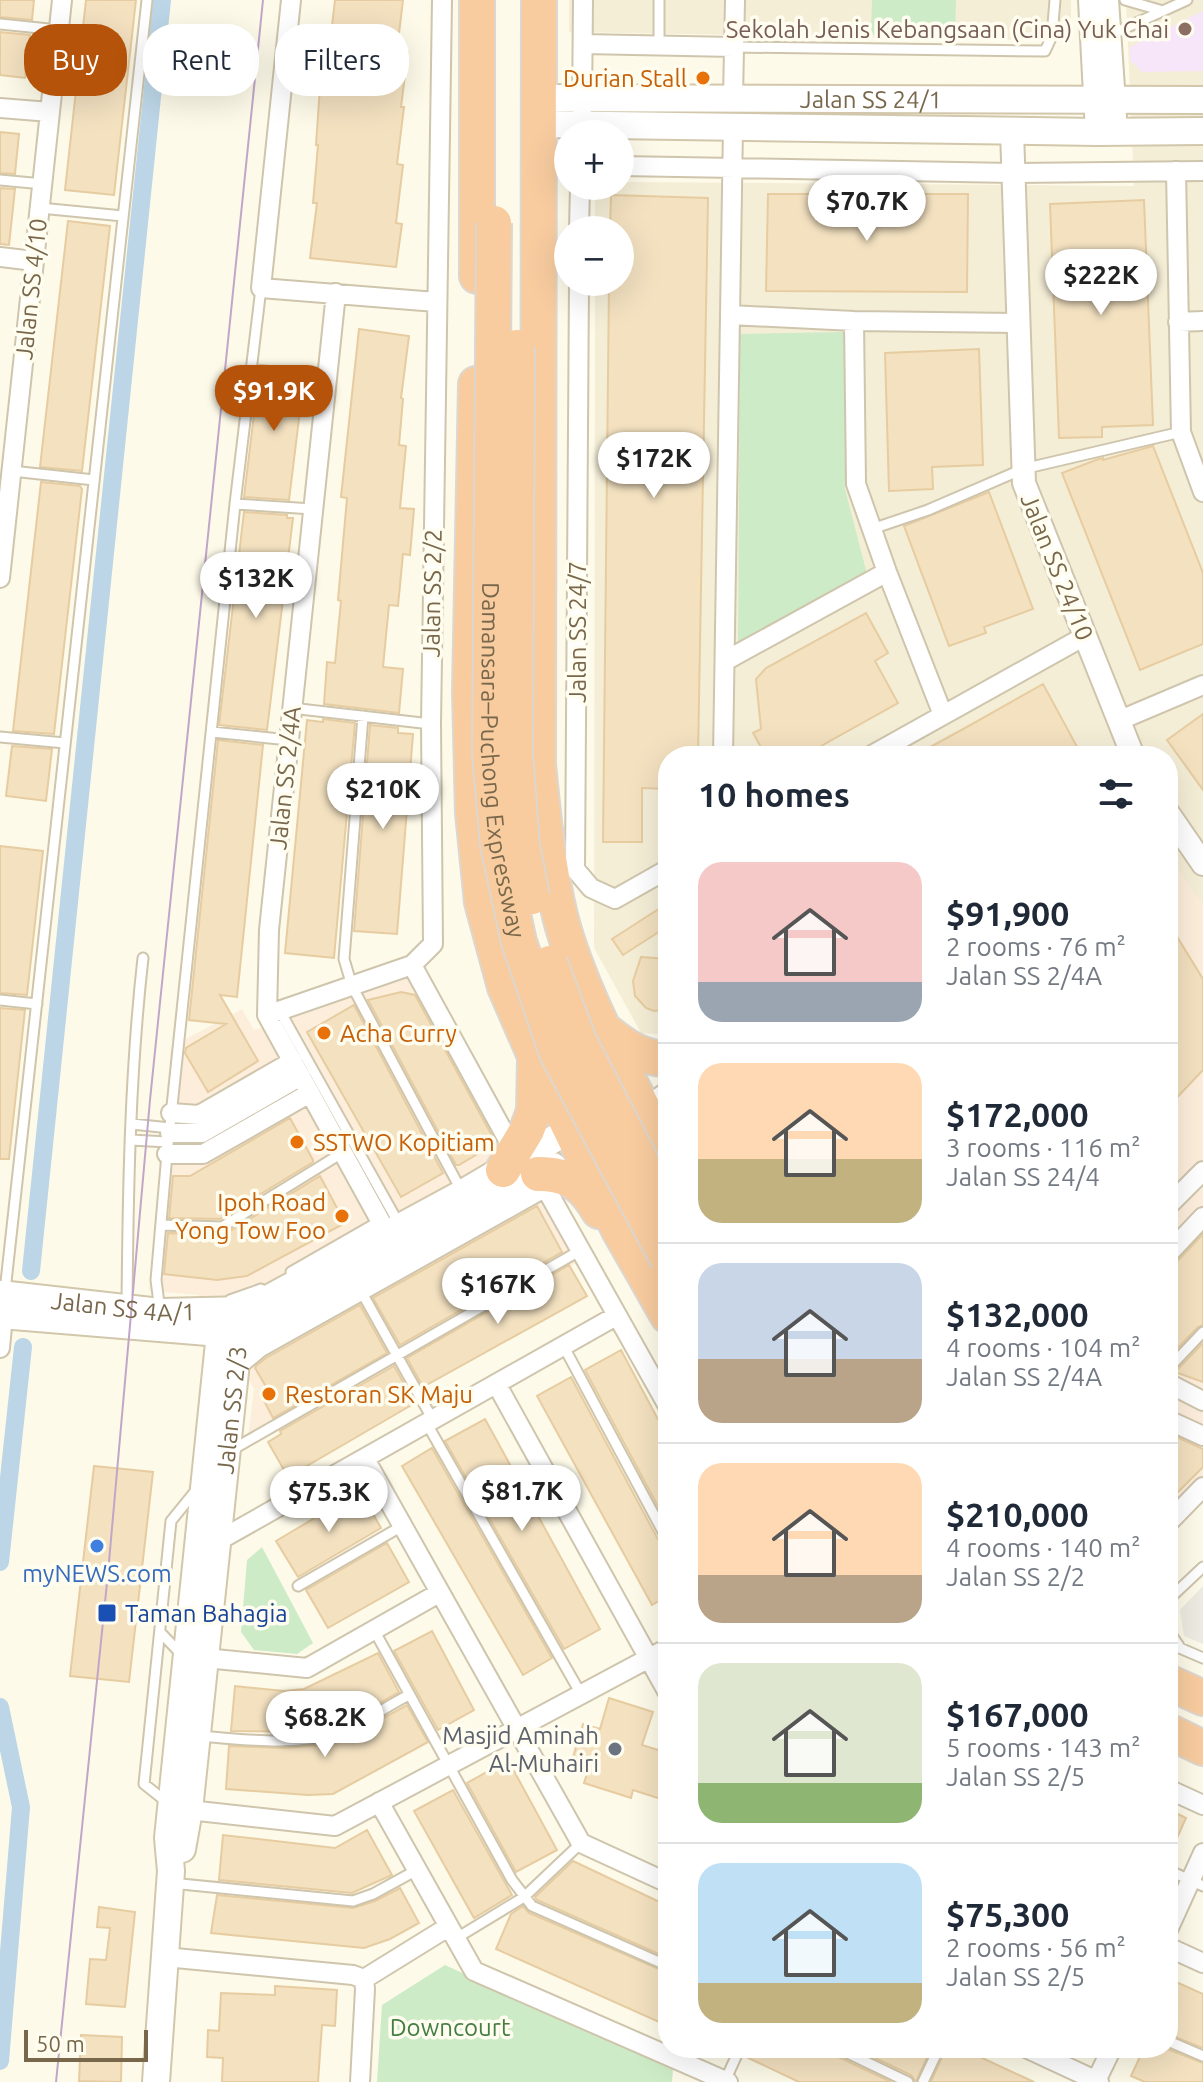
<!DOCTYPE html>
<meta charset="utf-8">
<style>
:root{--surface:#fff;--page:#f6f6f7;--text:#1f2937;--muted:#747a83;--line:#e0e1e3;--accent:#b45309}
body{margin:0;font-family:Ubuntu,sans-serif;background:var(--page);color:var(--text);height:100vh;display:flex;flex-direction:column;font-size:30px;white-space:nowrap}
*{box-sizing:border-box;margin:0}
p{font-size:26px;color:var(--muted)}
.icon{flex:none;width:44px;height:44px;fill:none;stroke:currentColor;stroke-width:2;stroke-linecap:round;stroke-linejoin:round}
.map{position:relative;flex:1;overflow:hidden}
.panel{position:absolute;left:658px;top:746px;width:520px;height:1312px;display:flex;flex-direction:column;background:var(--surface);border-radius:32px;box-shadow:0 8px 32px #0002}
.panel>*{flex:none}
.guide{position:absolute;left:24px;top:24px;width:514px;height:72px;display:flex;gap:16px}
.buttons{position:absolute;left:554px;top:120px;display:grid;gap:16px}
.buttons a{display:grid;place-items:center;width:80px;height:80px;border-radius:50%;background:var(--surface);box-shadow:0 8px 32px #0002;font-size:40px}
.scale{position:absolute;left:24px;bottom:20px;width:124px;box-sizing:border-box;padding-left:8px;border:4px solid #78674b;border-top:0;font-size:22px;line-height:28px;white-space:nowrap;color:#78674b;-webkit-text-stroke:6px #fffdf0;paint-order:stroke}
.price{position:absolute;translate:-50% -68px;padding:0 18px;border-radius:28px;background:#fff;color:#222;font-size:26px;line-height:52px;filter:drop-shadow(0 2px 4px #0008)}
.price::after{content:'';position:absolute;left:50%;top:48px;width:24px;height:18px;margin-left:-12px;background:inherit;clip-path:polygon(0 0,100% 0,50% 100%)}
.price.active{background:var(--accent);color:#fff}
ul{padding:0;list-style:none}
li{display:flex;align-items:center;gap:24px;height:200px;padding:0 40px}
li+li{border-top:2px solid var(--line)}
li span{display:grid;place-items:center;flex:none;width:224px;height:160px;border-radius:24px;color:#555}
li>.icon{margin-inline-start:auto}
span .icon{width:96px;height:96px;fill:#fffc;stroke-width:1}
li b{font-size:34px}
h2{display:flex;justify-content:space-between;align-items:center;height:96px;padding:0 40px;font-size:34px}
.pill{padding:0 28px;border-radius:32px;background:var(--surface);box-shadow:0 8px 32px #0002;font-size:28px;line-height:72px}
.pill.active{background:var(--accent);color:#fff}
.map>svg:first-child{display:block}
</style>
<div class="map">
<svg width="1203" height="2082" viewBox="0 0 1203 2082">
<rect width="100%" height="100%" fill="#fdfae9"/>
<path fill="#f5eed7" d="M 569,0 L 1071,0 L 1071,41 L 569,32 Z
M 1126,0 L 1203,0 L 1203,1477 L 1168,1514 L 1168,756 L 668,756 L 668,1035 L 641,1033 L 594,948 L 595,282 L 620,282 L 620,230 L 595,230 L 595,186 L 620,186 L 620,182 L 1134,186 Z"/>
<path fill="#fdeedc" d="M 1168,854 L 1203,905 L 1203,1477 L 1168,1514 Z
M 424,973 L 580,1261 L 247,1445 L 254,1389 L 198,1295 L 149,1291 L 171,1047 L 242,1009 L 254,1030 Z"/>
<path fill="#eeebe2" d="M 1203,1586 L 1203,1644 L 1184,1636 L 1180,1610 Z"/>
<path fill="#f7e5fa" d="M 1203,11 L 1203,71 L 1142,72 L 1130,60 L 1130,47 Z"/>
<path fill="#ccebc6" d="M 872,0 L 956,0 L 955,37 L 871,35 Z
M 845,332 L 845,489 L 867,574 L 738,645 L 740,334 Z
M 262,1547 L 313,1643 L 297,1654 L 254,1650 L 241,1632 L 247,1560 Z
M 445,1965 L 673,2069 L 672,2082 L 377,2082 L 382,2005 Z"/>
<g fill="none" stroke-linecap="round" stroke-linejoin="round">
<path stroke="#bcd6e7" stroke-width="18" d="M 31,1271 L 162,0
M 0,1562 L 23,1347
M 0,1707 L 21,1807 L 0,2061"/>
</g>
<path fill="#f3e1c0" stroke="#e6cca0" stroke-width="2" d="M 0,0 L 34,0 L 32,20 L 0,17 Z
M 86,0 L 136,0 L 114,195 L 65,190 Z
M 335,0 L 403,0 L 397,50 L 408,52 L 401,107 L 404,107 L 397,164 L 403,165 L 396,223 L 402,224 L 396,267 L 310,258 L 317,203 L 313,203 L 318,145 L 316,145 L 320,87 L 324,42 L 330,43 Z
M 0,32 L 30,35 L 25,78 L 0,75 Z
M 0,132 L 19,134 L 15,174 L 0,173 Z
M 0,188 L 15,189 L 9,245 L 0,244 Z
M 768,194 L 968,194 L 967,292 L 766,291 Z
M 611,195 L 708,198 L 698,756 L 668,756 L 668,789 L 642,788 L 642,842 L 603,842 L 609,282 L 620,282 L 620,230 L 610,230 Z
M 1144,200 L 1153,425 L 1102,427 L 1102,437 L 1059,438 L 1050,204 Z
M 68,221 L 110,226 L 82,471 L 40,467 Z
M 359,329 L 409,336 L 401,398 L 403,399 L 399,445 L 406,446 L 400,508 L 414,509 L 410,555 L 403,554 L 398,606 L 389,605 L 383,667 L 403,669 L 399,713 L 324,704 L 327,662 L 335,663 L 341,601 L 338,600 L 347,498 L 341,497 Z
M 979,349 L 983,465 L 932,467 L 933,489 L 889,491 L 885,353 Z
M 260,365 L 305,370 L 289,500 L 244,497 Z
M 1153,446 L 1203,573 L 1203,644 L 1140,670 L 1062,473 L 1096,460 L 1103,458 L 1103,460 Z
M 41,482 L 80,486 L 82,489 L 54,734 L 13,731 Z
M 989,492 L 1033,609 L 984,627 L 986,633 L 949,646 L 904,526 Z
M 244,512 L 287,515 L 287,518 L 293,518 L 267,730 L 219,725 Z
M 866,613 L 888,653 L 875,661 L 898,703 L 803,756 L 766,756 L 753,733 L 761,729 L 756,679 L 766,668 Z
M 1043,684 L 1082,756 L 914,756 L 974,723 Z
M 1203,714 L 1203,790 L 1167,740 Z
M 323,719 L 355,723 L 334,958 L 285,953 L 307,720 L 323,722 Z
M 370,725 L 398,728 L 398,733 L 413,734 L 397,934 L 354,931 Z
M 218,740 L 263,745 L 237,997 L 220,995 L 258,1061 L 208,1092 L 185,1053 L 186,1048 L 226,1024 L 189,1020 Z
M 12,746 L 52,749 L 46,801 L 6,796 Z
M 0,846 L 43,851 L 27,995 L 0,993 Z
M 668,903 L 668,926 L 623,955 L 612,939 Z
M 1168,922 L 1203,979 L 1203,1070 L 1168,1107 Z
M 641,957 L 668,959 L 668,1009 L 654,1011 L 646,1008 L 635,996 L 633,981 Z
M 401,992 L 415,995 L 496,1143 L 459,1165 L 456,1165 L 368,1000 Z
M 354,1005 L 443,1173 L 401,1197 L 307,1032 Z
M 0,1008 L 25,1010 L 9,1159 L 0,1159 Z
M 290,1118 L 313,1160 L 313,1162 L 220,1219 L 169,1218 L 173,1176 L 190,1176 Z
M 320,1176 L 345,1223 L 247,1276 L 217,1280 L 164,1274 L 168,1233 L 225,1234 Z
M 537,1206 L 562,1252 L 400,1345 L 373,1298 Z
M 1203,1234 L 1203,1325 L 1198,1327 L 1168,1358 L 1168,1271 Z
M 569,1265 L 587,1296 L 423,1387 L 407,1358 Z
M 360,1305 L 387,1353 L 273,1418 L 261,1395 L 268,1390 L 255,1368 L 256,1366 L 266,1358 Z
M 1203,1343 L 1203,1382 L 1175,1372 Z
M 621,1350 L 668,1438 L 668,1525 L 585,1370 Z
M 394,1366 L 415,1403 L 288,1477 L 268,1442 L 281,1434 L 280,1431 Z
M 571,1377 L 661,1545 L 668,1548 L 668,1596 L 652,1605 L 537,1396 Z
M 485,1419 L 600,1629 L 564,1649 L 445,1441 Z
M 1168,1433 L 1203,1449 L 1203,1467 L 1168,1502 Z
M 432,1448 L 552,1658 L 523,1675 L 402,1466 Z
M 94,1466 L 153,1472 L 129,1682 L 70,1676 Z
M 360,1491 L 381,1528 L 298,1577 L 276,1541 Z
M 387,1543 L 409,1582 L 328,1628 L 306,1590 Z
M 432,1631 L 474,1710 L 438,1730 L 394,1651 Z
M 378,1653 L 399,1692 L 360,1714 L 334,1726 L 302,1732 L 231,1731 L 235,1686 L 284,1691 L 304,1689 Z
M 609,1698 L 653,1712 L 642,1745 L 668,1753 L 668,1777 L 661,1799 L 633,1790 L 631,1798 L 584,1783 L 591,1762 L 573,1757 L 583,1724 L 600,1729 Z
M 407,1705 L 428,1742 L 333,1794 L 308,1795 L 226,1789 L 229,1746 L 285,1748 L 321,1745 L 358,1732 Z
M 508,1760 L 557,1850 L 516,1872 L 467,1783 Z
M 453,1790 L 512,1895 L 474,1918 L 414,1811 Z
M 1168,1809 L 1186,1818 L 1168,1858 Z
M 367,1830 L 392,1875 L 352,1893 L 219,1880 L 223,1835 L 335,1848 Z
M 573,1861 L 668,1906 L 668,1958 L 537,1900 L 535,1897 Z
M 400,1888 L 419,1923 L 390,1939 L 364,1948 L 211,1933 L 217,1895 L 353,1908 L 375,1901 Z
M 523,1906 L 529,1913 L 668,1973 L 668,2026 L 496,1949 L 511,1914 Z
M 99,1907 L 135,1912 L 125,2007 L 86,2004 L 90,1959 L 106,1960 L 110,1928 L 97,1927 Z
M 1174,1981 L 1203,1994 L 1203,2048 L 1168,2034 L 1168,1993 Z
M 275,1986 L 337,1990 L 335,2026 L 322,2025 L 318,2082 L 222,2082 L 223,2058 L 207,2057 L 208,2030 L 219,2031 L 221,1993 L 275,1995 Z
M 81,2035 L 122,2037 L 121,2082 L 79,2081 Z
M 747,2048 L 830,2048 L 834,2055 L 891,2082 L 799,2082 L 744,2056 Z
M 854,2048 L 931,2048 L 916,2082 L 911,2075 Z
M 946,2048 L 961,2048 L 1034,2082 L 931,2082 Z
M 1144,2048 L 1165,2048 L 1203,2063 L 1203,2082 L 1145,2082 L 1131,2076 Z"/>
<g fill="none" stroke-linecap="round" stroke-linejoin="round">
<defs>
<path id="service" d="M 1125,0 L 1163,11
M 0,24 L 59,30
M 1110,35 L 1187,0
M 659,46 L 659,0
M 734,47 L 1045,51 L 1052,36 L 1055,0
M 0,180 L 43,184
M 40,208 L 123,216
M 12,471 L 94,480
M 235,504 L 313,509
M 872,529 L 928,510 L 1023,469 L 1181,432
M 291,708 L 431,724
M 363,716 L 344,959 L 352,986 L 461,1190
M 212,732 L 289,740
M 0,737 L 65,743
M 0,1000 L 37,1004
M 280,1011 L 399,1224
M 132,1124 L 170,1128
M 131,1140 L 168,1142
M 161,1225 L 222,1227 L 342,1153
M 291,1272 L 380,1221
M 5,1291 L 147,0
M 361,1291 L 433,1420
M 230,1300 L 261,1289
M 127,1306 C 128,1190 130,1073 143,958
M 160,1311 L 156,1280 L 167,1154 L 235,504 L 261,288
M 564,1347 L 668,1541
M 1168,1369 L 1203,1332
M 427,1424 L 581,1694
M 230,1451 L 581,1250
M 298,1586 L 402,1526
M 1168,1600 L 1203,1567
M 374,1630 L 512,1880 L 532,1906 L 668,1966
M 1168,1630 L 1179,1646
M 160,1632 L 181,1654
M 1168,1643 L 1203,1658
M 198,1736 C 243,1739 293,1747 336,1733 C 361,1725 385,1707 409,1695
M 168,1803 L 144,1784 L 171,1521 L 197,1489
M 1168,1870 L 1203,1886
M 171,1883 L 353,1901 L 373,1894 L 415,1871
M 455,1939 L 524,1897 L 581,1843
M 1168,2041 L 1203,2056
M 837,2048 L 908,2082
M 725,2081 L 740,2048
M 923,2082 L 939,2048"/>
<path id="minor" d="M 291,0 L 261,288 L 436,302
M 583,44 L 734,47
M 733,98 L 735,0
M 0,108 L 50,112
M 582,110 L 583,0
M 620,166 L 1013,173 L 1203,171
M 1176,171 L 1181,432 L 1203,492
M 579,230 L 580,186
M 0,257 L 34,261
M 579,282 L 575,869 L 591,888 L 615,899 L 668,869
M 336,293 L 269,930 L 267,1015 L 387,1233
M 730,315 L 854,321 L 1018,323
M 854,321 L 856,484 L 887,572 L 943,715
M 1178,322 L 1203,321
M 0,578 L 62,0
M 725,661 L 887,572
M 1118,721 L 1203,685
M 723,756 L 733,127
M 870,756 L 1085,636
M 412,965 L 514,1151
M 267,1015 L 412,965 L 433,944 L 431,724 L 442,0
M 171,1113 L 199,1115 L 293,1061
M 170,1133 L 202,1133 L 301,1076
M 167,1154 L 203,1154 L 310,1093
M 540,1178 L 668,1406
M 1168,1206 L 1203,1171
M 1168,1254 L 1203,1217
M 0,1348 L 3,1316
M 235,1368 L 259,1348 L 546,1187
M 1168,1383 L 1203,1401
M 497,1385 L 668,1693
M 1168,1420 L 1203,1436
M 365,1459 L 581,1843 L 668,1883
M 1168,1523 L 1203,1487
M 218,1541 L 616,1316
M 205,1658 L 307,1668 L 439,1593
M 1168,1789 L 1203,1805
M 379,1802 L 474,1971 L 728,2082
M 189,1810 L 335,1826 L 668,1648
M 1168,1930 L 1203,1853
M 1168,1947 L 1203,1963
M 165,1957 L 353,1975 L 364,1979 L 448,1927
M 1026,2048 L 1099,2082
M 1096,2081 L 1112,2048
M 360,2082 L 365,1989 L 364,1979"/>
<path id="tertiary" d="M 1090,0 L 1097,132
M 1107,0 L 1116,132
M 1012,131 L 1024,483 L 1133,756
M 1168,813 L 1203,864
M 645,1111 L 668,1093"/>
<g id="secondary">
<path id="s1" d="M 539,98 L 1203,100"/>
<path d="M 539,124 L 1097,132 L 1203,131"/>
<path id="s2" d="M 0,1294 L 160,1312 L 247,1310"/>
<path d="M 0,1315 L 220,1333 L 239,1334 L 252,1330 L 553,1166"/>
<path d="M 220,1333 L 247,1310 L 463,1193 L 586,1120"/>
<path id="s3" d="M 182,1849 L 189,1810 L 239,1334"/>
<path d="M 156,2082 L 171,1871 L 168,1838 L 220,1333"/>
</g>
<path id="motorway" d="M 539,0 L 538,764 C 543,815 548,866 560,916 C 581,997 631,1082 668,1157
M 477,276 L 477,0
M 476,384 L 470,691 L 473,813 L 482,902 L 505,987 L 535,1056 L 619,1230 L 668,1316
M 606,1031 C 627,1048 641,1057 668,1060
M 503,1170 L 527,1130 L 534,1111 L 535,1060
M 538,1174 C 569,1174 583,1184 599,1211
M 1168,1682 L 1203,1698
M 1168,1731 L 1203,1748"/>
</defs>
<use href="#service" stroke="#cfc5ad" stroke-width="13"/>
<use href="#minor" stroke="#cfc5ad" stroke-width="22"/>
<use href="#tertiary" stroke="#cfc5ad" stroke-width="26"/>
<use href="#secondary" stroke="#d2c7ab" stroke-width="30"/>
<use href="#motorway" stroke="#dcd7d0" stroke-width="38"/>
<use href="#service" stroke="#fff" stroke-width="9"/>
<use href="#minor" stroke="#fff" stroke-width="18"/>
<use href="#tertiary" stroke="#fff" stroke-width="22"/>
<use href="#secondary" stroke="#fff" stroke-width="26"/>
<use href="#motorway" stroke="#f8cc9f" stroke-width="34"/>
<path stroke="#c1a6c8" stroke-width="2" d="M 56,2082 L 108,1573 L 150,1100 L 263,0"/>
<defs>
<g id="motorway-bridge">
<path id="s4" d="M 494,223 L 490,754 L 498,845 L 519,942 L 557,1053 L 668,1260"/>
<path d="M 517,347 L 515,755 L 522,845 L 532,897"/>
<path d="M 550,963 L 579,1041 L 658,1194"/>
</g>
</defs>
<use href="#motorway-bridge" stroke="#dcd7d0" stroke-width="38" stroke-linecap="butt"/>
<use href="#motorway-bridge" stroke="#f8cc9f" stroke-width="34"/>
</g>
<circle fill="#8d6e63" stroke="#fffdf0" stroke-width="3" cx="1185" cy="29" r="8"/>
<g fill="#e8710a" stroke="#fffdf0" stroke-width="3">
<circle cx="703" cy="78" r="8"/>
<circle cx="324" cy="1033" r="8"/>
<circle cx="297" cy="1142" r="8"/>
<circle cx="342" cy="1216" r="8"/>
<circle cx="269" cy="1394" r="8"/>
</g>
<circle fill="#3f7fe0" stroke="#fffdf0" stroke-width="3" cx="97" cy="1546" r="8"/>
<rect fill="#1a4fb4" stroke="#fffdf0" stroke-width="3" x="97" y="1603" width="20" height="20" rx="4"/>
<circle fill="#6b7280" stroke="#fffdf0" stroke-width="3" cx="615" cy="1749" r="8"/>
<g text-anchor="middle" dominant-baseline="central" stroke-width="7" stroke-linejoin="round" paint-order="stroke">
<g font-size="24" fill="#785e54" stroke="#fffdf0" text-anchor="end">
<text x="1169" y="29">Sekolah Jenis Kebangsaan (Cina) Yuk Chai</text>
</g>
<g font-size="24" fill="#c56008" stroke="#fffdf0" text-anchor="start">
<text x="687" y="78" text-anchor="end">Durian Stall</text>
<text x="340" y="1033">Acha Curry</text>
<text x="313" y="1142">SSTWO Kopitiam</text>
<text x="326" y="1202" text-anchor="end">Ipoh Road<tspan x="326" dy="28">Yong Tow Foo</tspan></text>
<text x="285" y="1394">Restoran SK Maju</text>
</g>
<g font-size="24" fill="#78674b" stroke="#fffdf0">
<text stroke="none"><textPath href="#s1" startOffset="332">Jalan SS 24/1</textPath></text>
<text transform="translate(31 289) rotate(-84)">Jalan SS 4/10</text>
<text transform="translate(1057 567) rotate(68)">Jalan SS 24/10</text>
<text transform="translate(432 593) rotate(-89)">Jalan SS 2/2</text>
<text transform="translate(577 632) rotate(-90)">Jalan SS 24/7</text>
<text stroke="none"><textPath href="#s4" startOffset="538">Damansara–Puchong Expressway</textPath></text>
<text transform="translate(285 778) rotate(-84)">Jalan SS 2/4A</text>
<text stroke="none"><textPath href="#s2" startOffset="124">Jalan SS 4A/1</textPath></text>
<text stroke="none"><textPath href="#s3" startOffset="442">Jalan SS 2/3</textPath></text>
</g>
<g font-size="24" fill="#366cbe" stroke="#fffdf0">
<text x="97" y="1573">myNEWS.com</text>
</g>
<g font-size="24" fill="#164399" stroke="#fffdf0" text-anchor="start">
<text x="125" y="1613">Taman Bahagia</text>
</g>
<g font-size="24" fill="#5b616d" stroke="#fffdf0" text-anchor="end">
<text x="599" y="1735">Masjid Aminah<tspan x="599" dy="28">Al-Muhairi</tspan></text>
</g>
<g font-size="24" fill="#457e42" stroke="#fffdf0">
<text x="450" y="2027">Downcourt</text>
</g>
</g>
</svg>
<div class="buttons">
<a>+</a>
<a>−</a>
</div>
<div class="scale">50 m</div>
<b class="price" style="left:867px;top:243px">$70.7K</b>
<b class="price" style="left:1101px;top:317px">$222K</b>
<b class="price active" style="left:274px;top:433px">$91.9K</b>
<b class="price" style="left:654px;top:500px">$172K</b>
<b class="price" style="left:256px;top:620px">$132K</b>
<b class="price" style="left:383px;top:831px">$210K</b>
<b class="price" style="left:498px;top:1326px">$167K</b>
<b class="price" style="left:522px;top:1533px">$81.7K</b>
<b class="price" style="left:329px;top:1534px">$75.3K</b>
<b class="price" style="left:325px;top:1759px">$68.2K</b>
<div class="guide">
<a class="pill active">Buy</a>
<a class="pill">Rent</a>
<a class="pill">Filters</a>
</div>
<section class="panel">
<h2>10 homes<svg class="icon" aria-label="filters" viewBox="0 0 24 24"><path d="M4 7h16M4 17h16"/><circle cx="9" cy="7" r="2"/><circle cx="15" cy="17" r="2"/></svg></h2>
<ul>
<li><span style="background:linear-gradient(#f6c9c9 75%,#9aa5b1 0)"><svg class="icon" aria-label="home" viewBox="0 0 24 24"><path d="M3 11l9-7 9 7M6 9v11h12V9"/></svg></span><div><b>$91,900</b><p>2 rooms · 76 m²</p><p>Jalan SS 2/4A</p></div></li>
<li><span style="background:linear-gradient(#ffd9b3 60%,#c2b280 0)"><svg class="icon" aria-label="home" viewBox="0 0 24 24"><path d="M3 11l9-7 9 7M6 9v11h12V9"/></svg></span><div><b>$172,000</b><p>3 rooms · 116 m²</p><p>Jalan SS 24/4</p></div></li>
<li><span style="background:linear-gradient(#c9d6e8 60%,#b9a48a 0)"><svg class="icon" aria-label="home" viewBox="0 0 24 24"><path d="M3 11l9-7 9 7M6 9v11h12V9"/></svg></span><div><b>$132,000</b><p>4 rooms · 104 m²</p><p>Jalan SS 2/4A</p></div></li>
<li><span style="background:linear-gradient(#ffd9b3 70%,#b9a48a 0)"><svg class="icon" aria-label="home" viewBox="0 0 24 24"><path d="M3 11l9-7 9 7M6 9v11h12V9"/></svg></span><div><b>$210,000</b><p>4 rooms · 140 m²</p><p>Jalan SS 2/2</p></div></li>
<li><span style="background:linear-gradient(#dfe7d0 75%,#8fb573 0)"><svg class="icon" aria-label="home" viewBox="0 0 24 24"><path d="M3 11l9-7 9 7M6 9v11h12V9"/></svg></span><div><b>$167,000</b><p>5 rooms · 143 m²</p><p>Jalan SS 2/5</p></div></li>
<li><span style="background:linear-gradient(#bfe0f5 75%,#c2b280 0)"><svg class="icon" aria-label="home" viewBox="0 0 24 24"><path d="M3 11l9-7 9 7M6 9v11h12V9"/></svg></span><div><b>$75,300</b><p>2 rooms · 56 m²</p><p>Jalan SS 2/5</p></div></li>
</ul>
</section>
</div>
